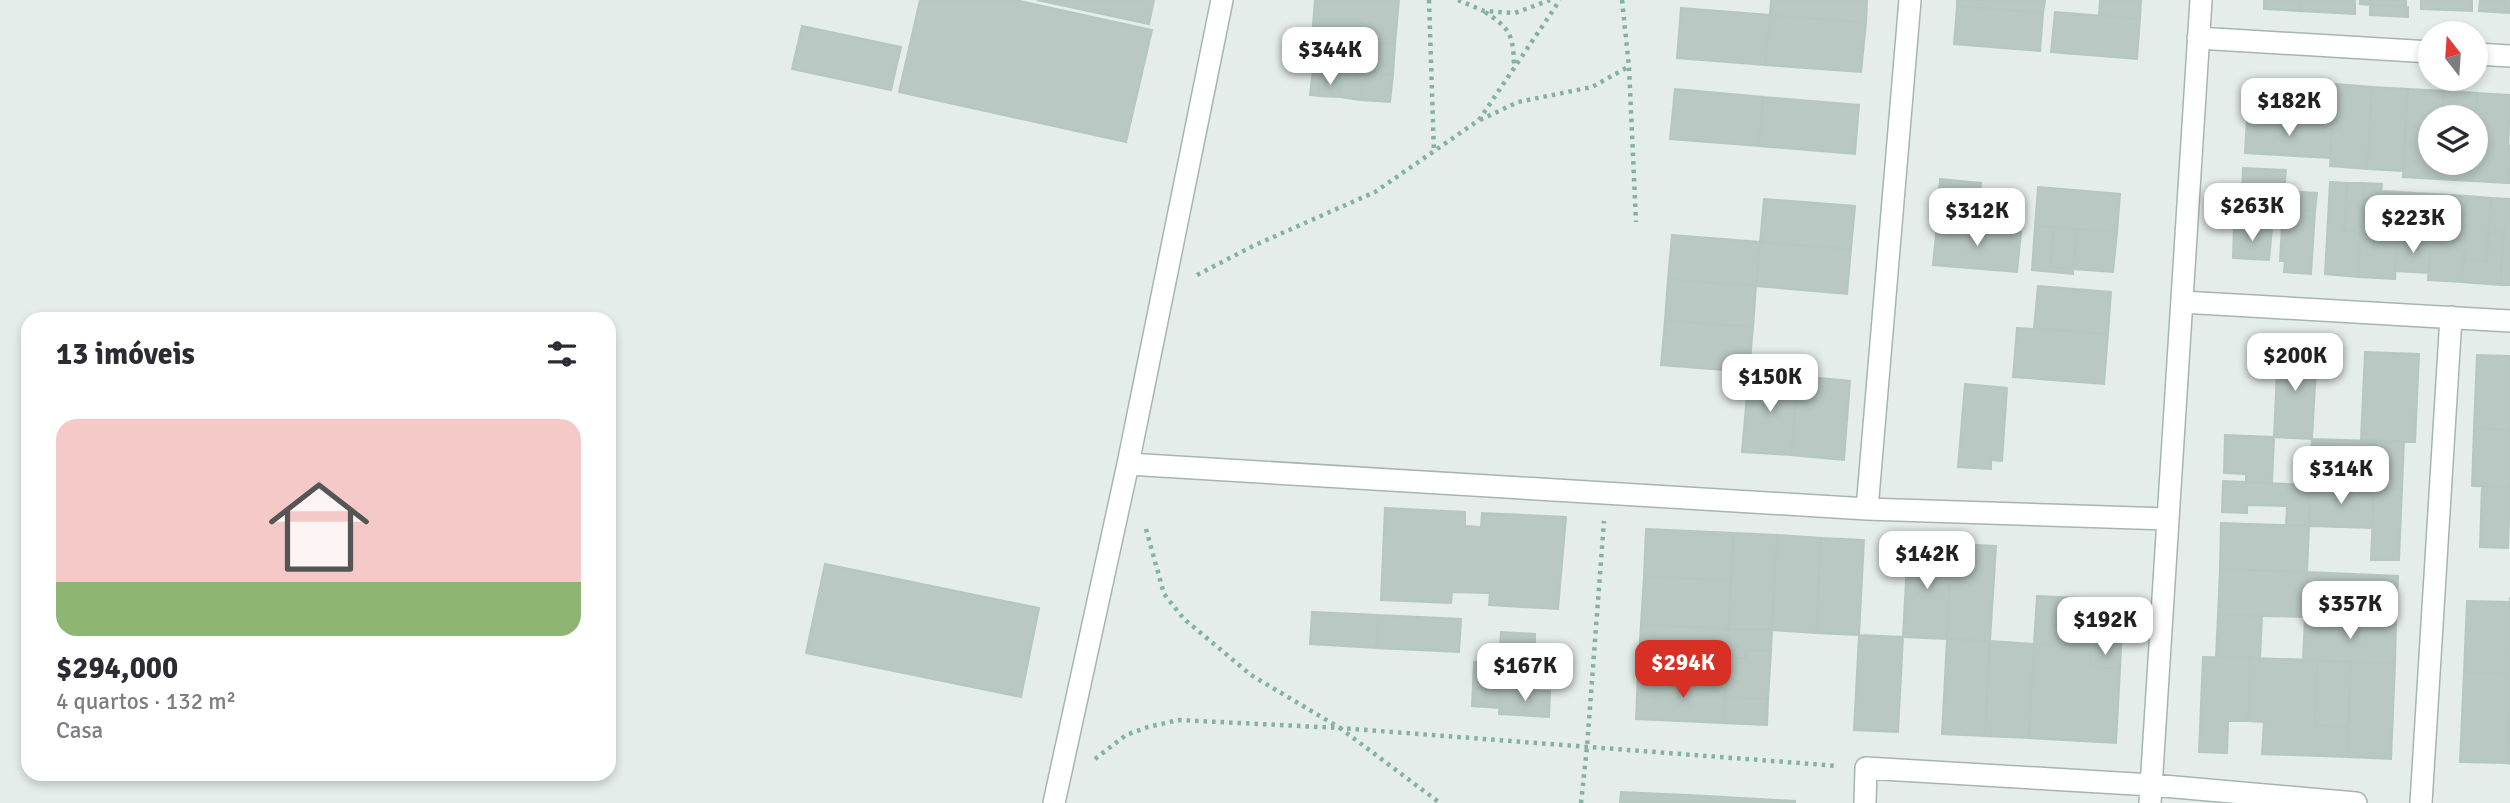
<!DOCTYPE html>
<html lang="pt">
<meta charset="utf-8">
<style>
:root{--surface:#fff;--page:#f7f7f7;--text:#2b2b33;--muted:#7c7c81;--line:#e1e1e2;--accent:#d93025}
body{margin:0;font-family:Signika,sans-serif;background:var(--page);color:var(--text);height:100vh;display:flex;flex-direction:column;font-size:26px;white-space:nowrap}
*{box-sizing:border-box;margin:0}
p{font-size:23px;color:var(--muted)}
.icon{flex:none;width:38px;height:38px;fill:none;stroke:currentColor;stroke-width:2;stroke-linecap:round;stroke-linejoin:round}
.map{position:relative;flex:1;overflow:hidden}
.sheet{position:absolute;left:21px;top:312px;width:595px;height:469px;display:flex;flex-direction:column;background:var(--surface);border-radius:21px;box-shadow:0 4px 10px #0003}
.sheet>*{flex:none}
.needle{width:46px;rotate:343deg}
.tools{position:absolute;left:2418px;top:21px;display:grid;gap:14px}
.tools a{display:grid;place-items:center;width:70px;height:70px;border-radius:50%;background:var(--surface);box-shadow:0 4px 10px #0003;font-size:35px}
.price{position:absolute;translate:-50% -60px;padding:0 16px;border-radius:14px;background:#fff;color:#222;font-size:23px;line-height:46px;filter:drop-shadow(0 2px 4px #0008)}
.price::after{content:'';position:absolute;left:50%;top:42px;width:21px;height:16px;margin-left:-10px;background:inherit;clip-path:polygon(0 0,100% 0,50% 100%)}
.price.selected{background:var(--accent);color:#fff}
ul{padding:0;list-style:none}
li{display:grid;align-content:center;gap:14px;height:371px;padding:0 35px}
li+li{border-top:2px solid var(--line)}
li span{display:grid;place-items:center;height:217px;border-radius:21px;color:#555}
li>.icon{margin-inline-start:auto}
span .icon{width:126px;height:126px;fill:#fffc;stroke-width:1}
li b{font-size:30px}
h2{display:flex;justify-content:space-between;align-items:center;height:84px;padding:0 35px;font-size:30px}
.map>svg:first-child{display:block}
</style>
<div class="map">
<svg width="2510" height="803" viewBox="0 0 2510 803">
<rect width="100%" height="100%" fill="#e4ede9"/>
<path fill="#b9c8c2" stroke="#b6c7c0" stroke-width="2" d="M 920,0 L 1015,0 L 1152,30 L 1126,142 L 899,92 Z
M 1037,0 L 1154,0 L 1149,24 Z
M 1315,0 L 1399,0 L 1395,44 L 1344,40 L 1343,53 L 1320,51 L 1321,37 L 1312,37 Z
M 1771,0 L 1867,0 L 1866,23 L 1770,15 Z
M 1957,0 L 2045,0 L 2043,13 L 1957,6 Z
M 2100,0 L 2141,0 L 2140,19 L 2099,15 Z
M 2264,0 L 2300,0 L 2299,11 L 2264,9 Z
M 2300,0 L 2355,0 L 2355,14 L 2299,11 Z
M 2360,0 L 2387,0 L 2387,6 L 2360,4 Z
M 2387,0 L 2406,0 L 2406,7 L 2387,6 Z
M 2421,0 L 2472,0 L 2472,11 L 2421,9 Z
M 2480,0 L 2510,0 L 2510,13 L 2479,11 Z
M 2370,5 L 2408,7 L 2408,17 L 2370,15 Z
M 1957,6 L 2043,13 L 2040,51 L 1954,44 Z
M 1681,8 L 1770,15 L 1765,65 L 1677,58 Z
M 2055,12 L 2140,19 L 2137,59 L 2051,52 Z
M 1770,15 L 1866,23 L 1861,72 L 1765,65 Z
M 802,26 L 901,47 L 891,90 L 792,69 Z
M 1344,40 L 1360,41 L 1358,60 L 1342,59 Z
M 1360,41 L 1377,42 L 1375,73 L 1393,75 L 1390,102 L 1361,100 L 1362,81 L 1356,80 Z
M 1377,42 L 1395,44 L 1393,75 L 1375,73 Z
M 1320,51 L 1343,53 L 1342,59 L 1349,59 L 1347,73 L 1357,74 L 1356,80 L 1320,77 L 1318,96 L 1310,95 L 1314,61 L 1319,62 Z
M 1349,59 L 1358,60 L 1357,74 L 1347,73 Z
M 1320,77 L 1342,79 L 1340,97 L 1318,96 Z
M 1342,79 L 1362,81 L 1361,100 L 1340,97 Z
M 2335,84 L 2372,87 L 2367,169 L 2330,166 Z
M 2372,87 L 2408,89 L 2403,171 L 2367,169 Z
M 1675,89 L 1763,97 L 1759,146 L 1670,139 Z
M 2408,89 L 2444,91 L 2442,117 L 2431,117 L 2431,163 L 2439,163 L 2438,179 L 2403,177 Z
M 2444,91 L 2477,93 L 2475,117 L 2442,117 Z
M 2477,93 L 2510,95 L 2507,183 L 2472,181 L 2473,163 L 2476,163 Z
M 1763,97 L 1859,105 L 1855,154 L 1759,146 Z
M 2247,118 L 2332,123 L 2330,158 L 2245,153 Z
M 2510,145 L 2510,183 L 2507,183 Z
M 2439,163 L 2473,163 L 2472,181 L 2438,179 Z
M 2243,168 L 2286,170 L 2283,202 L 2242,200 Z
M 1940,179 L 1981,183 L 1977,228 L 1937,225 Z
M 2330,182 L 2347,183 L 2344,231 L 2360,232 L 2358,277 L 2325,274 Z
M 2347,183 L 2364,183 L 2360,232 L 2344,231 Z
M 2364,183 L 2382,184 L 2381,191 L 2400,192 L 2395,279 L 2358,277 Z
M 2038,187 L 2120,194 L 2117,232 L 2035,226 Z
M 2285,191 L 2317,193 L 2315,211 L 2283,209 Z
M 2400,192 L 2415,193 L 2413,238 L 2397,236 Z
M 2415,193 L 2434,194 L 2432,218 L 2414,217 Z
M 2434,194 L 2467,196 L 2465,240 L 2447,239 L 2447,227 L 2432,226 Z
M 2467,196 L 2491,198 L 2487,261 L 2464,260 Z
M 2491,198 L 2510,199 L 2510,232 L 2488,232 Z
M 1764,199 L 1855,206 L 1851,249 L 1760,242 Z
M 2283,209 L 2315,211 L 2311,274 L 2284,272 L 2285,261 L 2280,261 Z
M 2414,217 L 2432,218 L 2431,239 L 2413,238 Z
M 1937,225 L 2021,232 L 2017,272 L 1933,265 Z
M 2035,226 L 2054,227 L 2050,267 L 2073,269 L 2073,274 L 2032,270 Z
M 2234,226 L 2272,228 L 2269,260 L 2233,258 Z
M 2432,226 L 2447,227 L 2447,239 L 2465,240 L 2462,282 L 2428,280 Z
M 2054,227 L 2077,229 L 2073,269 L 2050,267 Z
M 2077,229 L 2117,232 L 2113,272 L 2073,269 Z
M 2488,232 L 2504,232 L 2500,285 L 2462,282 L 2464,260 L 2487,261 Z
M 2504,232 L 2510,232 L 2510,285 L 2500,285 Z
M 1672,235 L 1760,242 L 1756,286 L 1668,279 Z
M 2397,236 L 2431,239 L 2429,273 L 2395,271 Z
M 1760,242 L 1851,249 L 1847,294 L 1756,286 Z
M 1668,279 L 1756,286 L 1753,327 L 1665,320 Z
M 2038,286 L 2111,292 L 2108,334 L 2034,328 Z
M 1665,320 L 1753,327 L 1749,372 L 1661,365 Z
M 2017,328 L 2108,334 L 2104,384 L 2013,377 Z
M 2278,348 L 2317,350 L 2312,439 L 2274,437 Z
M 2365,352 L 2419,354 L 2415,442 L 2361,440 Z
M 2477,355 L 2510,356 L 2510,430 L 2474,428 Z
M 1749,372 L 1798,376 L 1791,455 L 1742,452 Z
M 1798,376 L 1850,381 L 1844,460 L 1791,455 Z
M 1965,384 L 2007,388 L 2002,461 L 1991,460 L 1991,469 L 1958,467 Z
M 2474,428 L 2510,430 L 2510,487 L 2472,486 Z
M 2225,435 L 2274,437 L 2272,483 L 2246,482 L 2246,474 L 2224,473 Z
M 2312,439 L 2404,442 L 2402,488 L 2310,485 Z
M 2223,481 L 2310,485 L 2309,526 L 2286,525 L 2287,506 L 2247,505 L 2247,513 L 2222,512 Z
M 2310,485 L 2374,487 L 2372,528 L 2309,526 Z
M 2482,486 L 2510,487 L 2508,548 L 2480,547 Z
M 2374,487 L 2402,488 L 2399,560 L 2371,560 Z
M 1385,508 L 1465,512 L 1465,526 L 1481,527 L 1482,513 L 1566,517 L 1558,609 L 1489,605 L 1490,593 L 1452,592 L 1451,603 L 1381,600 Z
M 2221,523 L 2309,526 L 2307,572 L 2220,569 Z
M 1646,529 L 1734,533 L 1731,581 L 1644,576 Z
M 1734,533 L 1777,535 L 1772,630 L 1728,629 Z
M 1777,535 L 1821,538 L 1816,633 L 1772,630 Z
M 1821,538 L 1864,540 L 1859,635 L 1816,633 Z
M 1908,542 L 1951,544 L 1947,639 L 1903,637 Z
M 1951,544 L 1996,546 L 1990,641 L 1947,639 Z
M 825,564 L 1039,608 L 1021,697 L 806,653 Z
M 2220,569 L 2307,572 L 2305,617 L 2218,615 Z
M 2307,572 L 2398,576 L 2396,621 L 2305,617 Z
M 1644,576 L 1731,581 L 1728,629 L 1641,624 Z
M 2037,596 L 2124,600 L 2121,648 L 2034,644 Z
M 2510,597 L 2510,658 L 2507,658 Z
M 2467,601 L 2510,602 L 2507,658 L 2510,658 L 2510,694 L 2509,674 L 2464,672 Z
M 1312,612 L 1378,615 L 1376,648 L 1310,644 Z
M 1378,615 L 1461,619 L 1459,652 L 1376,648 Z
M 2218,615 L 2262,616 L 2260,658 L 2216,657 Z
M 2305,617 L 2396,621 L 2395,664 L 2303,660 Z
M 1641,624 L 1728,629 L 1726,677 L 1680,674 L 1678,699 L 1655,698 L 1657,673 L 1638,672 Z
M 1728,629 L 1772,630 L 1771,651 L 1746,650 L 1745,658 L 1727,658 Z
M 1501,632 L 1535,634 L 1535,651 L 1500,649 Z
M 1859,635 L 1903,637 L 1898,732 L 1854,730 Z
M 1947,639 L 1990,641 L 1985,736 L 1942,734 Z
M 1990,641 L 2034,644 L 2029,738 L 1985,736 Z
M 2034,644 L 2090,646 L 2090,667 L 2120,669 L 2116,743 L 2029,738 Z
M 2090,646 L 2121,648 L 2120,669 L 2090,667 Z
M 1528,650 L 1552,651 L 1551,670 L 1527,669 Z
M 1746,650 L 1771,651 L 1768,699 L 1725,697 L 1727,658 L 1745,658 Z
M 2203,657 L 2250,658 L 2248,721 L 2228,721 L 2227,753 L 2199,752 Z
M 2250,658 L 2317,660 L 2315,725 L 2348,727 L 2348,757 L 2262,754 L 2264,722 L 2248,721 Z
M 2317,660 L 2351,662 L 2348,727 L 2315,725 Z
M 1474,662 L 1502,663 L 1500,708 L 1472,706 Z
M 2351,662 L 2395,664 L 2391,759 L 2348,757 Z
M 1638,672 L 1657,673 L 1655,698 L 1678,699 L 1680,674 L 1726,677 L 1723,723 L 1636,719 Z
M 2464,672 L 2509,674 L 2506,763 L 2460,762 Z
M 1500,689 L 1550,691 L 1549,717 L 1499,714 Z
M 2509,694 L 2510,694 L 2510,734 L 2508,734 Z
M 1725,697 L 1768,699 L 1767,725 L 1723,723 Z
M 2508,734 L 2510,734 L 2510,764 L 2506,763 Z
M 1621,792 L 1707,796 L 1707,803 L 1620,803 Z
M 1707,796 L 1795,801 L 1795,803 L 1707,803 Z"/>
<g fill="none" stroke-linecap="round" stroke-linejoin="round">
<defs>
<path id="minor" d="M 1910,0 L 1867,509 L 2167,519
M 2198,38 L 2431,52
M 2476,54 L 2510,56
M 2182,302 L 2510,321
M 1128,464 L 1867,509
M 1054,803 L 1128,464 L 1222,0
M 1865,803 L 1866,768 L 2152,785 L 2356,803
M 2150,803 L 2201,0
M 2421,803 L 2451,317"/>
</defs>
<use href="#minor" stroke="#a6b5b0" stroke-width="24"/>
<path stroke="#84b1a3" stroke-width="4.5" stroke-dasharray="3.5 5" stroke-linecap="butt" d="M 1429,0 L 1434,153
M 1458,0 L 1484,11 L 1515,13 L 1550,0
M 1622,0 L 1629,67 L 1636,222
M 1485,12 C 1509,28 1513,33 1514,64
M 1480,120 L 1518,102 L 1592,87 L 1628,67
M 1197,275 L 1253,246 L 1375,192 L 1479,120 L 1560,0
M 1146,529 L 1164,594 L 1184,619 L 1251,675 L 1340,728 L 1838,766
M 1095,759 L 1126,735 L 1148,727 L 1179,720 L 1340,728 L 1440,803
M 1581,803 L 1587,747 L 1604,521"/>
<use href="#minor" stroke="#fff" stroke-width="21"/>
</g>
</svg>
<div class="tools">
<a><svg class="needle" viewBox="-14 -14 28 28"><path d="M0-13l5 13h-10z" fill="#e53935"/><path d="M0 13l5-13h-10z" fill="#7c7c81"/></svg></a>
<a><svg class="icon" aria-label="layers" viewBox="0 0 24 24"><path d="M12 4l9 5-9 5-9-5zM3 14l9 5 9-5"/></svg></a>
</div>
<b class="price" style="left:1330px;top:87px">$344K</b>
<b class="price" style="left:2289px;top:138px">$182K</b>
<b class="price" style="left:2252px;top:243px">$263K</b>
<b class="price" style="left:1977px;top:248px">$312K</b>
<b class="price" style="left:2413px;top:255px">$223K</b>
<b class="price" style="left:2295px;top:393px">$200K</b>
<b class="price" style="left:1770px;top:414px">$150K</b>
<b class="price" style="left:2341px;top:506px">$314K</b>
<b class="price" style="left:1927px;top:591px">$142K</b>
<b class="price" style="left:2350px;top:641px">$357K</b>
<b class="price" style="left:2105px;top:657px">$192K</b>
<b class="price selected" style="left:1683px;top:700px">$294K</b>
<b class="price" style="left:1525px;top:703px">$167K</b>
<section class="sheet">
<h2>13 imóveis<svg class="icon" aria-label="filters" viewBox="0 0 24 24"><path d="M4 7h16M4 17h16"/><circle cx="9" cy="7" r="2"/><circle cx="15" cy="17" r="2"/></svg></h2>
<ul>
<li><span style="background:linear-gradient(#f6c9c9 75%,#8fb573 0)"><svg class="icon" aria-label="home" viewBox="0 0 24 24"><path d="M3 11l9-7 9 7M6 9v11h12V9"/></svg></span><div><b>$294,000</b><p>4 quartos · 132 m²</p><p>Casa</p></div></li>
</ul>
</section>
</div>
